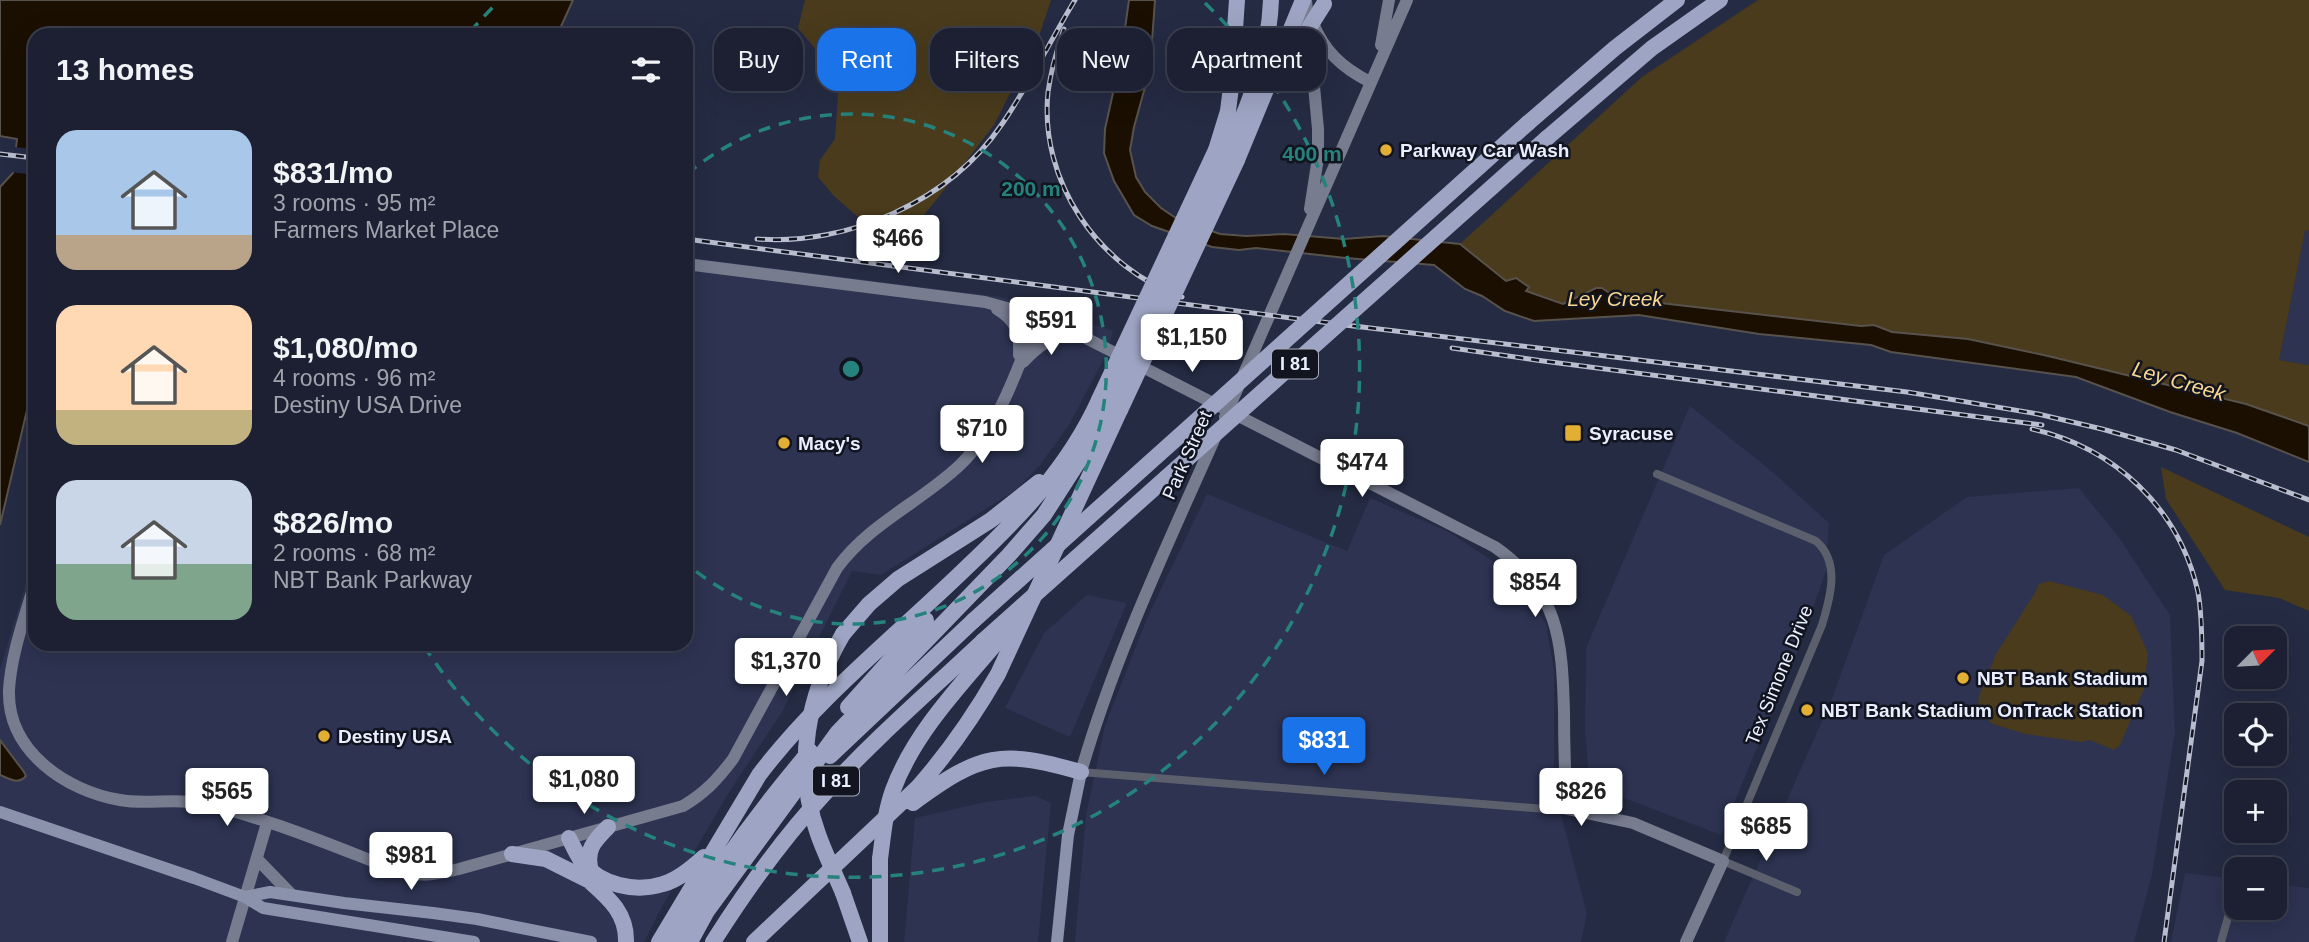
<!DOCTYPE html>
<meta charset="utf-8">
<style>
:root{--surface:#1c2032;--page:#25283a;--text:#f1f3f6;--muted:#a0a3ac;--line:#3a3e4d;--accent:#1a73e8}
body{margin:0;font-family:Arial,sans-serif;background:var(--page);color:var(--text);height:100vh;display:flex;flex-direction:column;font-size:26px;white-space:nowrap}
*{box-sizing:border-box;margin:0}
p{font-size:23px;color:var(--muted)}
.icon{flex:none;width:38px;height:38px;fill:none;stroke:currentColor;stroke-width:2;stroke-linecap:round;stroke-linejoin:round}
.map{position:relative;flex:1;overflow:hidden}
.panel{position:absolute;left:28px;top:28px;width:665px;height:623px;display:flex;flex-direction:column;background:var(--surface);border-radius:21px;box-shadow:0 7px 28px #0002,0 0 0 2px var(--line)}
.panel>*{flex:none}
.top-card{position:absolute;left:714px;top:28px;width:665px;height:63px;display:flex;gap:14px}
.needle{width:46px;rotate:66deg}
.tools{position:absolute;left:2224px;top:626px;display:grid;gap:14px}
.tools a{display:grid;place-items:center;width:63px;height:63px;border-radius:14px;background:var(--surface);box-shadow:0 7px 28px #0002,0 0 0 2px var(--line);font-size:35px}
.price{position:absolute;translate:-50% -60px;padding:0 16px;border-radius:7px;background:#fff;color:#222;font-size:23px;line-height:46px;filter:drop-shadow(0 2px 4px #0008)}
.price::after{content:'';position:absolute;left:50%;top:42px;width:21px;height:16px;margin-left:-10px;background:inherit;clip-path:polygon(0 0,100% 0,50% 100%)}
.price.active{background:var(--accent);color:#fff}
ul{padding:0;list-style:none}
li{display:flex;align-items:center;gap:21px;height:175px;padding:0 28px}
li span{display:grid;place-items:center;flex:none;width:196px;height:140px;border-radius:21px;color:#555}
li>.icon{margin-inline-start:auto}
span .icon{width:84px;height:84px;fill:#fffc;stroke-width:1}
li b{font-size:30px}
h2{display:flex;justify-content:space-between;align-items:center;height:84px;padding:0 28px;font-size:30px}
.chip{padding:0 24px;border-radius:21px;background:var(--surface);box-shadow:0 7px 28px #0002,0 0 0 2px var(--line);font-size:24px;line-height:63px}
.chip.active{background:var(--accent);color:#fff}
.map>svg:first-child{display:block}
</style>
<div class="map">
<svg width="2309" height="942" viewBox="0 0 2309 942">
<rect width="100%" height="100%" fill="#252b43"/>
<path fill="#2d3351" d="M 2305,230 L 2309,230 L 2309,365 L 2279,360 Z
M 686,257 L 1001,297 L 1026,302 L 1113,331 L 1106,355 L 1069,425 L 1040,465 L 1016,490 L 881,575 L 852,571 L 782,712 L 728,794 L 663,905 L 644,942 L 0,942 L 0,670 L 35,552 L 35,644 L 686,644 Z
M 1690,406 L 1774,473 L 1829,523 L 1826,571 L 1800,644 L 1721,835 L 1590,785 L 1585,733 L 1586,648 Z
M 2079,488 L 2120,539 L 2170,615 L 2175,732 L 2152,875 L 2134,942 L 1724,942 L 1833,696 L 1884,555 L 1967,497 Z
M 1207,494 L 1347,551 L 1370,498 L 1447,531 L 1514,575 L 1546,624 L 1554,670 L 1554,787 L 1587,914 L 1581,942 L 1075,942 L 1086,815 L 1105,726 L 1147,618 Z
M 1087,595 L 1127,603 L 1070,737 L 1005,708 L 1044,633 Z
M 1035,796 L 1051,803 L 1038,942 L 904,942 L 915,818 L 985,802 Z
M 2185,873 L 2236,879 L 2236,908 L 2275,908 L 2275,884 L 2309,888 L 2309,942 L 2171,942 Z"/>
<path fill="#4a3b1c" d="M 805,0 L 1051,0 L 1039,36 L 994,125 L 937,199 L 923,216 L 902,224 L 873,230 L 834,196 L 818,177 L 820,160 L 835,139 L 838,95 L 835,73 L 798,28 Z
M 1758,0 L 2309,0 L 2309,230 L 2305,231 L 2279,360 L 2309,365 L 2309,426 L 2246,404 L 2048,356 L 1968,339 L 1891,332 L 1874,325 L 1861,326 L 1617,298 L 1602,288 L 1563,304 L 1525,290 L 1529,287 L 1506,281 L 1460,244 L 1642,77 Z
M 2161,467 L 2309,537 L 2309,611 L 2279,598 L 2225,590 L 2166,499 Z
M 2049,581 L 2103,595 L 2131,616 L 2148,653 L 2144,689 L 2120,745 L 2114,750 L 2090,740 L 2081,742 L 2025,734 L 1993,724 L 1980,714 L 1978,705 L 1979,696 L 1996,654 L 2036,591 L 2039,584 Z"/>
<path fill="#1a0f00" stroke="#58524c" stroke-width="2" d="M 0,0 L 573,0 L 558,33 L 554,35 L 35,35 L 35,376 L 0,525 L 0,187 L 13,173 L 17,139 L 0,136 Z
M 1129,0 L 1155,0 L 1150,69 L 1134,127 L 1130,150 L 1136,177 L 1145,192 L 1161,208 L 1176,218 L 1220,234 L 1246,236 L 1284,234 L 1344,239 L 1383,236 L 1460,244 L 1506,281 L 1516,278 L 1529,287 L 1526,291 L 1563,304 L 1596,288 L 1602,288 L 1617,298 L 1861,326 L 1874,325 L 1892,332 L 1968,339 L 2048,356 L 2246,404 L 2309,426 L 2309,462 L 2237,433 L 2170,412 L 2076,377 L 1891,352 L 1871,345 L 1759,334 L 1639,315 L 1534,321 L 1505,311 L 1482,296 L 1465,289 L 1434,265 L 1346,258 L 1256,248 L 1239,250 L 1212,247 L 1152,226 L 1134,215 L 1114,181 L 1104,153 L 1105,129 L 1121,57 Z
M 0,740 L 24,772 L 26,776 C 18,785 10,779 0,775 Z"/>
<path fill="#252b43" d="M 14,147 L 35,149 L 35,175 L 11,172 Z"/>
<g fill="none" stroke-linecap="round" stroke-linejoin="round">
<path stroke="#5c606c" stroke-width="8" d="M 1657,474 L 1816,541 C 1841,563 1830,598 1822,625 L 1723,861 L 1797,892
M 1081,772 L 1546,809 L 1567,809
M 2221,942 L 2236,889"/>
<path stroke="#777c8f" stroke-width="12" d="M 1306,0 L 1318,129 L 1318,158 L 1310,209
M 1312,21 C 1324,51 1341,67 1370,82
M 1381,45 L 1389,0
M 686,264 L 985,302 L 1014,310 L 1074,332 L 1495,547 C 1559,592 1562,639 1564,712 C 1564,744 1565,776 1567,809 L 1633,823 L 1723,861 L 1686,942
M 997,309 C 1017,321 1020,333 1019,355
M 1023,362 C 1041,343 1049,339 1074,332
M 1225,417 L 1407,0
M 35,582 C 25,617 11,654 9,690 C 7,751 66,791 120,800 C 146,805 173,798 200,803 C 269,818 335,847 401,872 C 422,877 438,874 459,869 L 683,806 C 705,793 718,779 733,759 L 837,568 C 870,523 921,502 960,465 C 999,427 1018,368 1037,319
M 1081,772 C 1115,654 1168,544 1217,433
M 1566,773 L 1578,793 L 1598,813
M 257,859 L 292,895
M 232,942 L 267,823"/>
<path stroke="#8b92ab" stroke-width="12" d="M 0,812 L 194,878 L 245,897 L 263,908 L 474,942
M 245,897 L 270,892 L 344,903 L 433,913 L 477,919 L 591,942
M 1057,942 L 1068,835 L 1081,772"/>
<path stroke="#9ea5c4" stroke-width="16" d="M 1528,123 L 1615,48 L 1677,0
M 1547,138 L 1652,48 L 1720,0
M 1216,150 L 1228,111 L 1231,87 L 1237,0
M 1226,155 C 1249,106 1269,55 1271,0
M 1237,160 L 1303,0
M 843,634 L 869,604 L 898,579 L 991,520 L 1039,482
M 848,707 L 926,620
M 830,756 L 973,621
M 913,803 C 981,753 1000,749 1081,772
M 569,838 C 573,846 577,855 582,862 C 601,885 635,893 663,884 C 678,880 692,868 704,857
M 512,854 L 546,859 L 590,881
M 591,871 C 585,850 594,841 608,827
M 585,877 C 606,896 627,911 626,942
M 843,893 L 860,942
M 659,942 L 759,775 C 818,697 897,635 967,567 C 1020,517 1068,468 1099,400
M 673,942 C 713,874 759,811 810,751
M 690,942 L 707,911 L 838,732 L 1009,555 L 1044,515 L 1091,442 L 1110,405
M 713,942 C 746,890 783,838 825,793 C 874,739 930,691 983,641
M 754,942 L 918,787 C 949,752 975,714 998,674 L 1120,410
M 880,942 L 880,859"/>
<defs>
<path id="rail" d="M 1064,29 C 1057,49 1051,70 1048,92 C 1039,181 1098,268 1182,297
M 0,154 L 35,158
M 686,239 L 1345,325 L 1907,392 L 2038,414 L 2102,429 L 2176,450 L 2309,500
M 757,239 C 848,246 950,201 1002,124 C 1029,85 1050,41 1075,0
M 1452,348 L 1543,361 L 2042,425
M 2032,429 C 2115,448 2179,508 2198,592 C 2202,615 2202,638 2202,661 L 2164,942"/>
</defs>
<use href="#rail" stroke="#b8bdcf" stroke-width="5"/>
<use href="#rail" stroke="#12141f" stroke-width="2.5" stroke-dasharray="8" stroke-linecap="butt"/>
<path stroke="#9ea5c4" stroke-width="16" d="M 1295,50 L 1324,4
M 1099,400 L 1216,150
M 1110,405 L 1226,155
M 1120,410 L 1237,160
M 973,621 L 1528,123
M 983,641 L 1547,138
M 880,859 C 883,836 885,812 893,790 C 916,728 967,679 1008,629
M 843,893 C 835,874 825,854 818,834 C 793,766 808,694 843,634"/>
</g>
<g fill="none" stroke="#25827c" stroke-width="3.5" stroke-dasharray="12 9">
<path d="M687 174A255 255 0 1 1 687 564"/>
<path d="M470 32A509 509 0 0 1 497 3M1205 3A509 509 0 1 1 424 646"/>
</g>
<g fill="#e2af34" stroke="#12141f" stroke-width="2.5">
<circle cx="1386" cy="150" r="7"/>
<rect x="1564" y="424" width="18" height="18" rx="3.5"/>
<circle cx="784" cy="443" r="7"/>
<circle cx="1963" cy="678" r="7"/>
<circle cx="1807" cy="710" r="7"/>
<circle cx="324" cy="736" r="7"/>
</g>
<g text-anchor="middle" dominant-baseline="central" stroke-width="5" stroke-linejoin="round" paint-order="stroke">
<g fill="#12141f" stroke="#a9adbc" stroke-width="2">
<rect x="1272" y="349.5" width="46" height="29" rx="5"/>
<rect x="813" y="766.5" width="46" height="29" rx="5"/>
</g>
<g font-size="18" font-weight="bold" fill="#eaefff">
<text x="1295" y="364">I 81</text>
<text x="836" y="781">I 81</text>
</g>
<g font-size="19" font-weight="bold" fill="#eaefff" stroke="#12141f" text-anchor="start">
<text x="1400" y="150">Parkway Car Wash</text>
<text x="1589" y="433">Syracuse</text>
<text x="798" y="443">Macy's</text>
<text x="1977" y="678">NBT Bank Stadium</text>
<text x="1821" y="710">NBT Bank Stadium OnTrack Station</text>
<text x="338" y="736">Destiny USA</text>
</g>
<g font-size="19" fill="#eaefff" stroke="#12141f">
<text transform="translate(1187 455) rotate(-66)">Park Street</text>
<text transform="translate(1779 675) rotate(-68)">Tex Simone Drive</text>
</g>
<g font-size="21" font-style="italic" fill="#f9d690" stroke="#12141f">
<text x="1615" y="298">Ley Creek</text>
<text transform="translate(2179 381) rotate(16)">Ley Creek</text>
</g>
</g>
<circle cx="851" cy="369" r="10" fill="#25827c" stroke="#12141f" stroke-width="3.5"/>
<g font-size="21" text-anchor="middle" font-weight="bold" fill="#25827c" stroke="#12141f" stroke-width="5" stroke-linejoin="round" paint-order="stroke">
<text x="1312" y="161">400 m</text>
<text x="1031" y="196">200 m</text>
</g>
</svg>
<div class="tools">
<a><svg class="needle" viewBox="-14 -14 28 28"><path d="M0-13l5 13h-10z" fill="#e53935"/><path d="M0 13l5-13h-10z" fill="#a0a3ac"/></svg></a>
<a><svg class="icon" aria-label="locate" viewBox="0 0 24 24"><circle cx="12" cy="12" r="6"/><path d="M12 2v4M12 18v4M2 12h4M18 12h4"/></svg></a>
<a>+</a>
<a>−</a>
</div>
<b class="price" style="left:898px;top:275px">$466</b>
<b class="price" style="left:1051px;top:357px">$591</b>
<b class="price" style="left:1192px;top:374px">$1,150</b>
<b class="price" style="left:982px;top:465px">$710</b>
<b class="price" style="left:1362px;top:499px">$474</b>
<b class="price" style="left:1535px;top:619px">$854</b>
<b class="price" style="left:786px;top:698px">$1,370</b>
<b class="price active" style="left:1324px;top:777px">$831</b>
<b class="price" style="left:584px;top:816px">$1,080</b>
<b class="price" style="left:227px;top:828px">$565</b>
<b class="price" style="left:1581px;top:828px">$826</b>
<b class="price" style="left:1766px;top:863px">$685</b>
<b class="price" style="left:411px;top:892px">$981</b>
<div class="top-card">
<a class="chip">Buy</a>
<a class="chip active">Rent</a>
<a class="chip">Filters</a>
<a class="chip">New</a>
<a class="chip">Apartment</a>
</div>
<section class="panel">
<h2>13 homes<svg class="icon" aria-label="filters" viewBox="0 0 24 24"><path d="M4 7h16M4 17h16"/><circle cx="9" cy="7" r="2"/><circle cx="15" cy="17" r="2"/></svg></h2>
<ul>
<li><span style="background:linear-gradient(#a9c7e8 75%,#b9a48a 0)"><svg class="icon" aria-label="home" viewBox="0 0 24 24"><path d="M3 11l9-7 9 7M6 9v11h12V9"/></svg></span><div><b>$831/mo</b><p>3 rooms · 95 m²</p><p>Farmers Market Place</p></div></li>
<li><span style="background:linear-gradient(#ffd9b3 75%,#c2b280 0)"><svg class="icon" aria-label="home" viewBox="0 0 24 24"><path d="M3 11l9-7 9 7M6 9v11h12V9"/></svg></span><div><b>$1,080/mo</b><p>4 rooms · 96 m²</p><p>Destiny USA Drive</p></div></li>
<li><span style="background:linear-gradient(#c9d6e8 60%,#7fa58c 0)"><svg class="icon" aria-label="home" viewBox="0 0 24 24"><path d="M3 11l9-7 9 7M6 9v11h12V9"/></svg></span><div><b>$826/mo</b><p>2 rooms · 68 m²</p><p>NBT Bank Parkway</p></div></li>
</ul>
</section>
</div>
